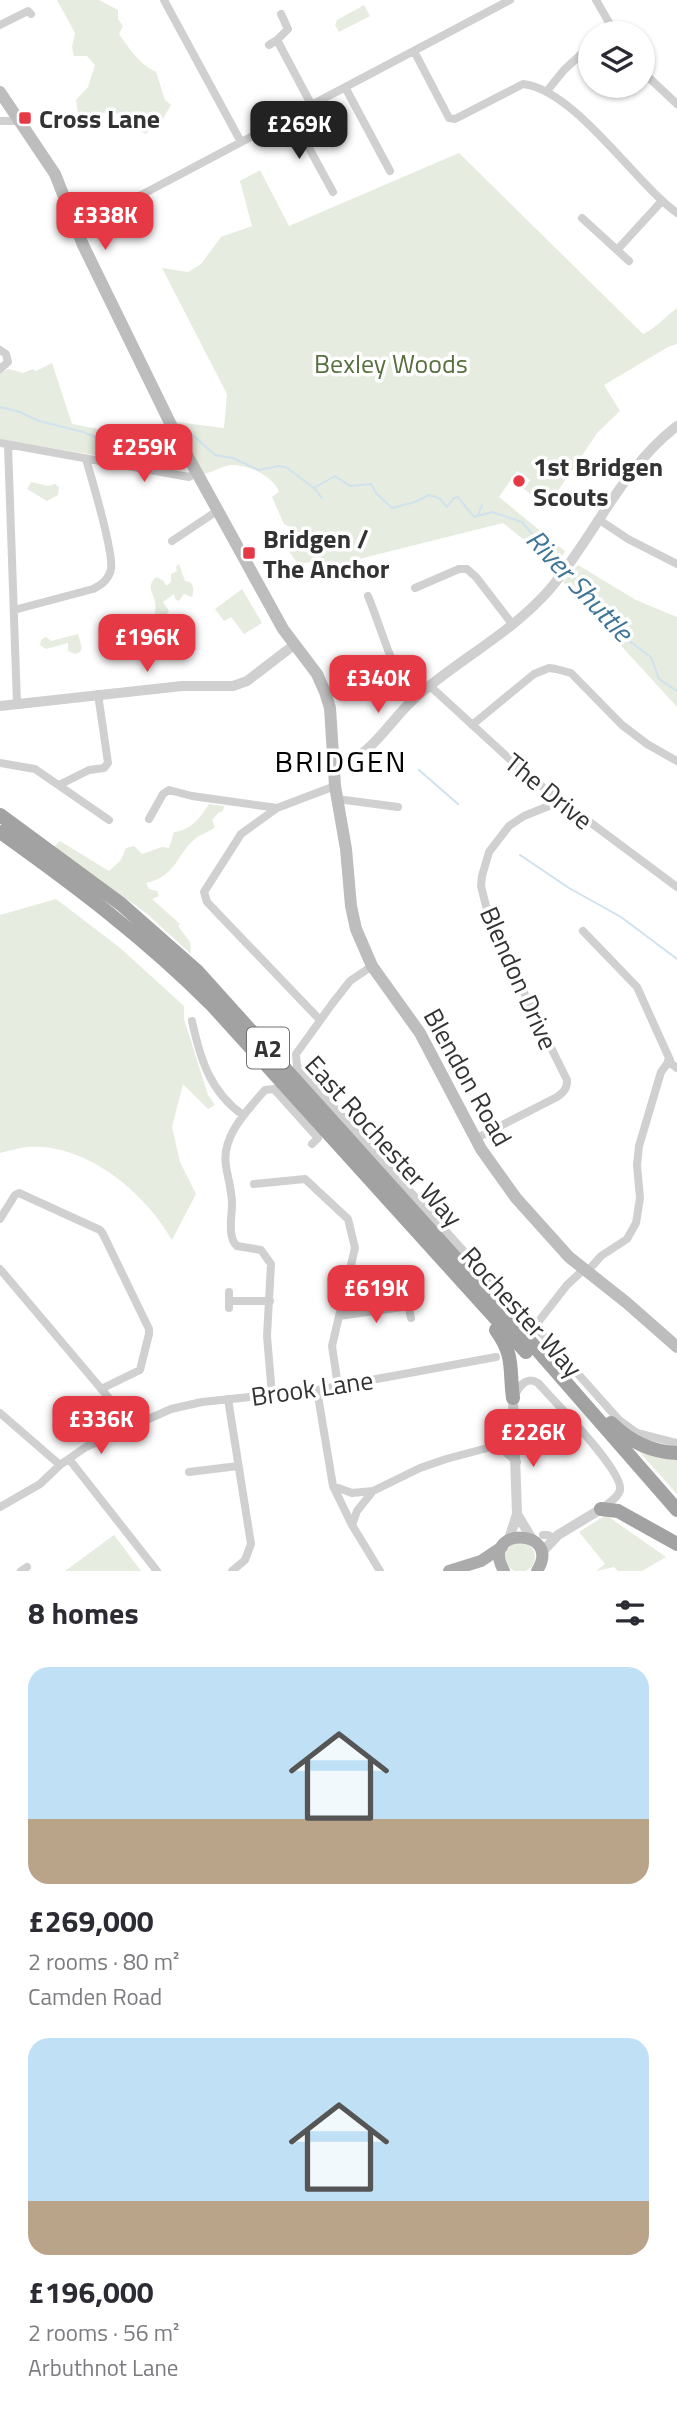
<!DOCTYPE html>
<meta charset="utf-8">
<style>
:root{--surface:#fff;--page:#f7f7f7;--text:#2b2b33;--muted:#7c7c81;--accent:#e63946}
body{margin:0;font-family:"Titillium Web",sans-serif;background:var(--page);color:var(--text);height:100vh;display:flex;flex-direction:column;font-size:26px;white-space:nowrap}
*{box-sizing:border-box;margin:0}
p{font-size:23px;color:var(--muted)}
.icon{flex:none;width:38px;height:38px;fill:none;stroke:currentColor;stroke-width:2;stroke-linecap:round;stroke-linejoin:round}
.map{position:relative;height:1571px;overflow:hidden}
.panel{display:flex;flex-direction:column;background:var(--surface);flex:1}
.panel>*{flex:none}
.fabs{position:absolute;left:578px;top:21px;display:grid;gap:14px}
.fabs a{display:grid;place-items:center;width:77px;height:77px;border-radius:50%;background:var(--surface);box-shadow:0 2px 5px #0004;font-size:35px}
.price{position:absolute;translate:-50% -60px;padding:0 16px;border-radius:14px;background:var(--accent);color:#fff;font-size:23px;line-height:46px;filter:drop-shadow(0 2px 4px #0008)}
.price::after{content:'';position:absolute;left:50%;top:42px;width:21px;height:16px;margin-left:-10px;background:inherit;clip-path:polygon(0 0,100% 0,50% 100%)}
.price.current{background:#222;color:#fff}
ul{padding:0;list-style:none}
li{display:grid;align-content:center;gap:14px;height:371px;padding:0 28px}
li span{display:grid;place-items:center;height:217px;border-radius:21px;color:#555}
li>.icon{margin-inline-start:auto}
span .icon{width:126px;height:126px;fill:#fffc;stroke-width:1}
li b{font-size:30px}
h2{display:flex;justify-content:space-between;align-items:center;height:84px;padding:0 28px;font-size:30px}
.map>svg:first-child{display:block}
</style>
<div class="map">
<svg width="677" height="1571" viewBox="0 0 677 1571">
<rect width="100%" height="100%" fill="#fff"/>
<path fill="#e6ecdf" d="M 57,0 L 99,0 L 118,10 L 118,19 L 123,26 L 119,34 C 131,51 138,63 156,72 L 165,100 L 171,105 L 161,122 L 153,125 L 146,134 C 135,129 129,119 118,114 C 111,111 88,114 78,114 L 76,100 L 88,87 L 95,65 L 87,56 L 74,56 L 72,47 L 75,33 Z
M 364,5 L 370,16 L 339,32 L 335,25 L 337,20 Z
M 459,153 L 643,334 C 656,328 665,317 677,308 L 677,344 L 668,347 L 604,385 L 620,411 L 598,432 L 547,507 L 524,489 L 530,480 L 517,471 L 499,497 L 565,551 L 557,566 L 503,523 L 359,559 L 327,582 L 311,562 L 298,564 L 288,550 L 300,541 L 292,528 L 284,524 L 272,497 L 279,492 C 274,476 247,464 231,465 C 223,466 212,472 204,474 L 176,422 L 224,428 L 227,394 L 162,268 L 188,272 L 201,264 L 221,237 L 252,226 L 240,181 L 260,170 L 289,226 Z
M 52,363 L 72,424 L 141,437 L 165,430 L 174,447 L 130,447 L 128,451 L 120,459 L 0,440 L 0,373 L 9,369 L 23,373 L 33,369 L 36,371 Z
M 31,482 L 48,486 L 55,484 L 59,487 L 58,495 L 47,501 L 27,489 Z
M 179,564 L 185,581 L 190,582 C 194,587 194,590 192,597 L 184,594 L 179,601 L 175,599 L 174,594 L 163,602 L 169,611 L 165,617 L 155,615 C 155,611 156,607 155,603 C 154,591 145,589 156,577 L 164,581 L 166,586 L 171,582 L 171,574 L 177,571 L 176,567 Z
M 578,565 L 636,600 L 677,617 L 677,707 L 563,582 Z
M 242,589 L 262,623 L 244,634 L 231,617 L 224,621 L 215,609 Z
M 141,626 L 141,634 L 153,644 L 145,657 L 129,659 L 122,646 L 118,646 L 115,642 L 124,632 L 129,634 Z
M 78,634 L 82,648 L 80,652 L 75,654 L 68,651 L 68,643 L 46,649 L 40,645 L 41,640 L 46,637 L 51,641 Z
M 209,804 L 224,806 L 223,811 L 218,813 L 212,820 L 215,827 C 209,832 202,834 196,838 C 177,853 177,876 146,883 L 149,889 L 157,891 L 159,896 L 152,899 L 180,924 L 178,926 L 190,942 L 191,954 L 146,913 L 54,847 L 60,841 L 109,871 L 121,860 L 126,848 L 134,846 L 142,854 L 162,847 L 169,848 L 174,832 C 190,831 201,817 209,804 Z
M 56,899 L 119,947 L 184,1006 L 184,1019 L 208,1095 L 215,1105 L 208,1109 L 183,1084 L 172,1127 L 180,1162 L 196,1194 L 172,1240 C 145,1192 85,1142 27,1147 C 18,1148 9,1151 0,1153 L 0,915 Z
M 635,1447 L 677,1457 L 677,1494 Z
M 606,1515 L 666,1557 L 642,1571 L 618,1571 L 614,1567 L 596,1571 L 605,1564 L 579,1532 Z
M 114,1535 L 141,1571 L 65,1571 Z
M505 1557a15 15 0 1 1 30 0a15 15 0 1 1-30 0Z"/>
<g fill="none" stroke-linecap="round" stroke-linejoin="round">
<path stroke="#cfe2ee" stroke-width="2" d="M 0,407 L 20,412 L 39,421 L 83,432 L 105,441 L 141,444 L 169,438
M 182,432 L 188,431 L 215,455 L 233,458 L 259,470 L 279,466 L 286,467 L 314,488 L 322,498
M 314,488 L 335,476 L 350,486 L 371,484 L 376,493 L 392,508 L 415,502 L 429,495 L 439,498 L 447,507 L 454,498 L 458,497 L 474,517 L 492,512 L 522,522 L 560,566
M 478,515 L 482,505
M 568,572 L 601,600 L 620,622 L 628,640 L 651,657 L 659,679 L 677,691
M 419,770 L 458,804
M 520,855 L 569,888 L 621,917 L 677,959"/>
<path stroke="#d0d0d0" stroke-width="8" d="M 164,0 L 241,142
M 596,0 L 611,26 L 603,33
M 0,25 L 28,11 L 31,14
M 277,40 L 288,29 L 281,14
M 269,45 L 277,40 L 311,104
M 414,51 L 449,118 L 455,119 L 523,84 C 575,90 634,182 677,213
M 644,73 L 677,104
M 345,87 L 390,171
M 547,91 L 564,70 L 590,46
M 291,115 L 333,192
M 0,121 L 20,121
M 582,218 L 617,250 L 661,202
M 77,229 L 510,0
M 617,250 L 629,261
M 0,350 L 6,354 L 8,362 L 0,369
M 0,443 L 189,477 L 196,473
M 8,445 L 17,704
M 598,519 L 628,539 L 677,564
M 172,541 L 217,511
M 415,588 L 459,569 L 467,569 L 476,577 L 513,625
M 368,596 C 382,630 392,671 413,700
M 14,610 L 93,589 C 102,585 109,579 111,569 C 114,552 92,480 86,459
M 430,686 L 528,776 L 677,887
M 472,725 L 534,674 L 549,668 L 556,669 L 571,673 L 622,725 L 647,744 L 677,761
M 0,763 L 35,769 L 109,820
M 59,785 L 89,770 L 104,768 L 108,763 L 98,694
M 337,799 L 398,807
M 149,819 L 163,794 L 169,790 L 192,796 L 277,808
M 583,931 L 637,987 L 670,1060 L 661,1072 L 639,1146 L 637,1165 L 640,1198 L 636,1223 L 627,1239 L 601,1256 L 586,1273
M 372,966 L 350,981 L 332,1004 L 296,1054 L 297,1066 L 515,1308 L 537,1328 L 619,1420 L 637,1433 L 677,1443
M 320,1020 L 207,902 L 204,892 L 241,834 L 277,808 L 335,786
M 192,1021 C 200,1058 210,1092 243,1115
M 668,1061 L 677,1068
M 475,1139 L 557,1097 C 564,1092 567,1089 567,1080 L 491,926 L 481,886 L 482,876 L 489,852 L 509,826 L 524,816 L 561,801
M 254,1184 L 305,1179 L 348,1219 L 355,1248 L 332,1346 L 338,1386
M 0,1219 L 15,1195 L 19,1193 L 100,1230 L 103,1234 L 149,1329 L 149,1334 L 140,1370 L 101,1389
M 0,1269 L 125,1417 L 131,1426
M 406,1295 L 411,1318
M 229,1301 L 270,1301
M 229,1308 L 229,1292
M 339,1316 L 409,1306
M 535,1326 L 567,1285 L 583,1270
M 317,1390 L 333,1486 L 352,1525 L 380,1571
M 272,1395 L 267,1336 L 271,1264 L 261,1250 L 237,1246 C 227,1237 232,1217 232,1204 C 232,1191 228,1179 226,1166 C 221,1136 247,1111 265,1090 L 274,1089 L 318,1138 L 312,1144
M 515,1395 C 520,1385 527,1376 538,1383 C 553,1400 624,1471 620,1490 C 618,1498 607,1504 601,1509
M 228,1399 L 251,1544 L 245,1560 L 232,1571
M 0,1413 L 60,1465
M 491,1447 L 514,1426
M 69,1459 L 157,1571
M 189,1472 L 238,1466
M 333,1486 L 352,1493 L 373,1491 L 420,1468 L 446,1459 L 491,1447 L 504,1451 L 517,1462
M 0,1507 L 40,1484 L 60,1465 L 86,1447 L 171,1409 L 202,1402 L 317,1390 L 496,1357
M 352,1525 L 357,1511 L 373,1491
M 543,1535 L 548,1535 L 554,1538
M 21,1571 L 27,1567"/>
<path stroke="#d0d0d0" stroke-width="10" d="M 0,706 L 182,686 L 233,686 L 247,681 L 294,645
M 334,766 C 371,759 388,722 414,699 C 457,660 511,634 550,589 C 594,537 621,469 677,426
M 517,1514 L 532,1539
M 509,1539 L 517,1514 L 513,1398
M 542,1552 L 558,1535 L 601,1509"/>
<path stroke="#bdbdbd" stroke-width="12" d="M 0,92 L 55,174 L 83,245 L 175,433 L 283,629 L 317,674 L 325,692 L 330,708 L 335,786 L 346,849 L 351,906 L 356,929 L 372,966 L 420,1033 L 481,1149 L 516,1198 L 569,1257 L 627,1303 L 677,1347"/>
<path stroke="#ababab" stroke-width="12" d="M 449,1571 L 481,1561 L 502,1547
M 504,1571 C 478,1525 564,1528 537,1571"/>
<path stroke="#a2a2a2" stroke-width="14" d="M 0,815 L 121,904 L 197,971 L 506,1314 L 677,1510
M 0,832 C 77,887 145,938 212,1005 L 526,1352
M 496,1330 C 515,1356 509,1369 513,1398
M 611,1423 C 629,1441 651,1452 677,1453
M 601,1509 L 618,1511 L 677,1544"/>
</g>
<g fill="#e63946" stroke="#fff" stroke-width="2.5">
<rect x="18" y="111" width="14" height="14" rx="3.5"/>
<circle cx="519" cy="481" r="7"/>
<rect x="242" y="546" width="14" height="14" rx="3.5"/>
</g>
<g text-anchor="middle" dominant-baseline="central" stroke-width="7" stroke-linejoin="round" paint-order="stroke">
<rect fill="#fff" stroke="#707070" stroke-width="2" x="247" y="1027.5" width="42" height="41" rx="5"/>
<g font-size="24" font-weight="bold" fill="#333">
<text x="268" y="1048">A2</text>
</g>
<g font-size="26" font-weight="bold" fill="#333" stroke="#fff" text-anchor="start">
<text x="39" y="118">Cross Lane</text>
<text x="533" y="466">1st Bridgen<tspan x="533" dy="30">Scouts</tspan></text>
<text x="263" y="538">Bridgen /<tspan x="263" dy="30">The Anchor</tspan></text>
</g>
<g font-size="26" fill="#56703f" stroke="#fff">
<text x="391" y="363">Bexley Woods</text>
</g>
<g font-size="26" fill="#333" stroke="#fff">
<text transform="translate(549 791) rotate(39)">The Drive</text>
<text transform="translate(519 978) rotate(66)">Blendon Drive</text>
<text transform="translate(468 1077) rotate(61)">Blendon Road</text>
<text transform="translate(384 1141) rotate(48)">East Rochester Way</text>
<text transform="translate(522 1312) rotate(48)">Rochester Way</text>
<text transform="translate(312 1388) rotate(-8)">Brook Lane</text>
</g>
<g font-size="28" font-style="italic" fill="#3f7597" stroke="#fff">
<text transform="translate(580 585) rotate(47)">River Shuttle</text>
</g>
<g font-size="30" letter-spacing="2" fill="#000" stroke="#fff">
<text x="341" y="761">BRIDGEN</text>
</g>
</g>
</svg>
<div class="fabs">
<a><svg class="icon" aria-label="layers" viewBox="0 0 24 24"><path d="M12 4l9 5-9 5-9-5zM3 14l9 5 9-5"/></svg></a>
</div>
<b class="price current" style="left:299px;top:161px">£269K</b>
<b class="price" style="left:105px;top:252px">£338K</b>
<b class="price" style="left:144px;top:484px">£259K</b>
<b class="price" style="left:147px;top:674px">£196K</b>
<b class="price" style="left:378px;top:715px">£340K</b>
<b class="price" style="left:376px;top:1325px">£619K</b>
<b class="price" style="left:101px;top:1456px">£336K</b>
<b class="price" style="left:533px;top:1469px">£226K</b>
</div>
<section class="panel">
<h2>8 homes<svg class="icon" aria-label="filters" viewBox="0 0 24 24"><path d="M4 7h16M4 17h16"/><circle cx="9" cy="7" r="2"/><circle cx="15" cy="17" r="2"/></svg></h2>
<ul>
<li><span style="background:linear-gradient(#bfe0f5 70%,#b9a48a 0)"><svg class="icon" aria-label="home" viewBox="0 0 24 24"><path d="M3 11l9-7 9 7M6 9v11h12V9"/></svg></span><div><b>£269,000</b><p>2 rooms · 80 m²</p><p>Camden Road</p></div></li>
<li><span style="background:linear-gradient(#bfe0f5 75%,#b9a48a 0)"><svg class="icon" aria-label="home" viewBox="0 0 24 24"><path d="M3 11l9-7 9 7M6 9v11h12V9"/></svg></span><div><b>£196,000</b><p>2 rooms · 56 m²</p><p>Arbuthnot Lane</p></div></li>
</ul>
</section>
